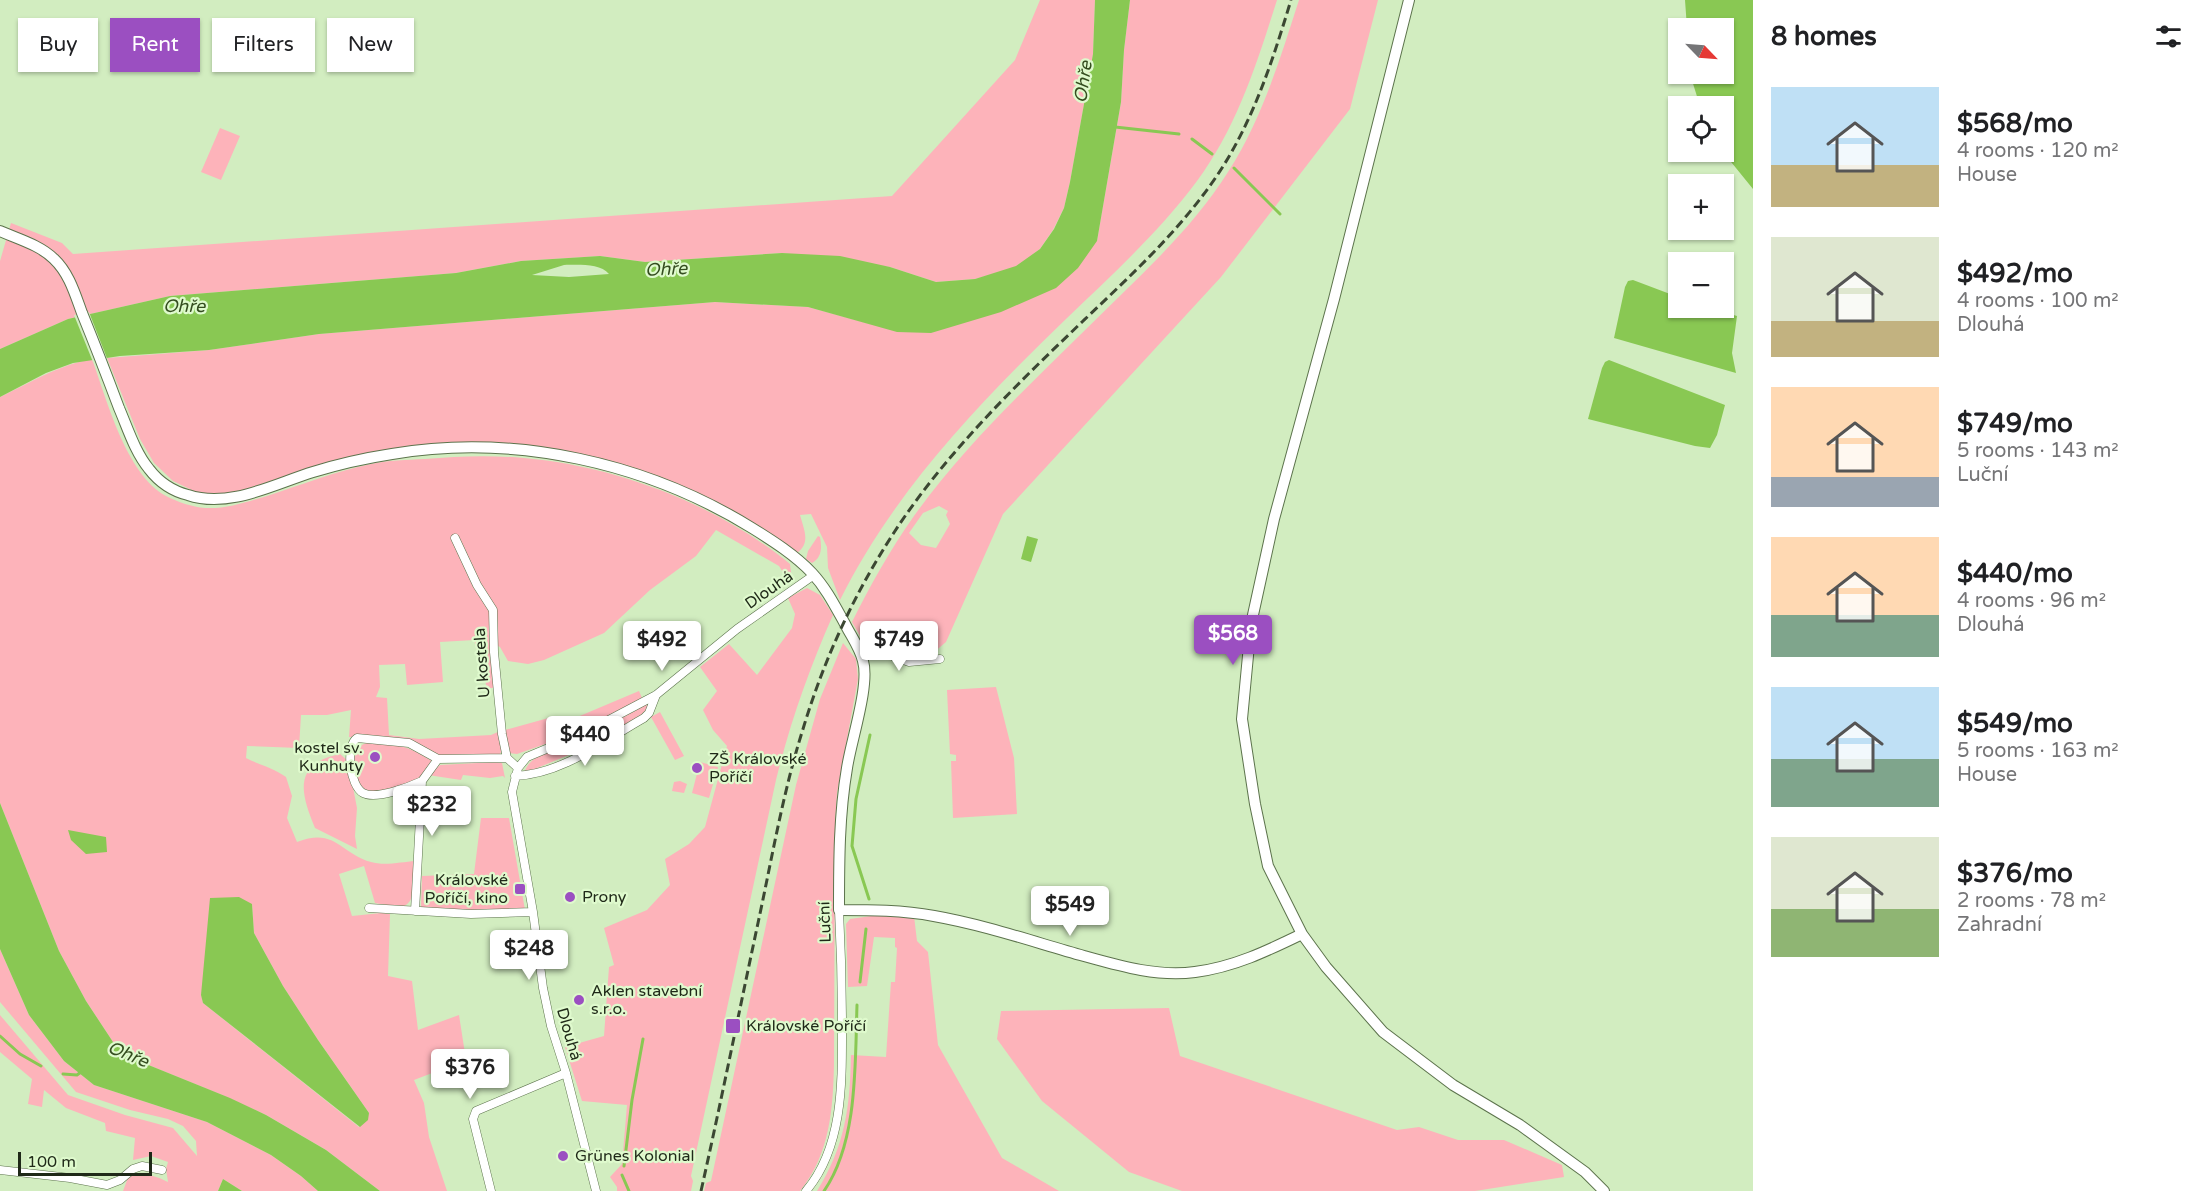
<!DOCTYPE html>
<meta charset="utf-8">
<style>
:root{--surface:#fff;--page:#f2f2f2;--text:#202124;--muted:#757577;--accent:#9b4fc1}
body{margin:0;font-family:"Varela Round",sans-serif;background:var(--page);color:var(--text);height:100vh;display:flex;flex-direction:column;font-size:22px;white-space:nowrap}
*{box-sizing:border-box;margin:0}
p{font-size:20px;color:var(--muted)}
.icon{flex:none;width:33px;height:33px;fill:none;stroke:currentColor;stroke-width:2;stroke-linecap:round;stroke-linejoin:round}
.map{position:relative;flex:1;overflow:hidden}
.sheet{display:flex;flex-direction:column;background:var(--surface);width:450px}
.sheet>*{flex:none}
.hud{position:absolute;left:18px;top:18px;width:570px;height:54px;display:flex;gap:12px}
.needle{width:39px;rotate:115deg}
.fabs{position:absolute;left:1668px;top:18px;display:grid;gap:12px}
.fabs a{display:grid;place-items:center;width:66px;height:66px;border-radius:0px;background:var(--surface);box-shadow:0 2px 4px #0004;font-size:30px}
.scale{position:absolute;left:18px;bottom:15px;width:134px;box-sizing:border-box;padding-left:6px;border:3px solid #1f2918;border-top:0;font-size:16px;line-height:21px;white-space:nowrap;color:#1f2918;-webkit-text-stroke:4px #dffacd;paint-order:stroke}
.price{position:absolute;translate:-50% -51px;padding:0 14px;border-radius:6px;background:#fff;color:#222;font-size:20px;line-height:39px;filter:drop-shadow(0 2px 3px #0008)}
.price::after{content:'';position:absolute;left:50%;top:36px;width:18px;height:14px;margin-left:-9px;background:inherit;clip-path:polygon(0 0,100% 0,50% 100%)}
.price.on{background:var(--accent);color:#fff}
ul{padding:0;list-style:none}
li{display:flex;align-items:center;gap:18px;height:150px;padding:0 18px}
li span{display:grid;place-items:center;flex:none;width:168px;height:120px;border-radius:0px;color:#555}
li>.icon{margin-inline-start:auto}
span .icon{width:72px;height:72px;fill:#fffc;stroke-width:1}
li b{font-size:26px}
h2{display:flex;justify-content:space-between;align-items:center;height:72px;padding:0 18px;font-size:26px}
.chip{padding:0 21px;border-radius:0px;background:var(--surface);box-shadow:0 2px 4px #0004;font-size:21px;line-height:54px}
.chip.on{background:var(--accent);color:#fff}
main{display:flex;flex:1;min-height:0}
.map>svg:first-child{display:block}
</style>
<main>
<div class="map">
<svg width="1753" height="1191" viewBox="0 0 1753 1191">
<rect width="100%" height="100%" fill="#d2edc0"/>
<path fill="#fdb3ba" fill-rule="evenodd" d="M 1040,0 L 1095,0 L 1093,54 L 1070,182 L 1064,208 L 1053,230 L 1040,249 L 1015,268 L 975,279 L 936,282 L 890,267 L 782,253 L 645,262 L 600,256 L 521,261 L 456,273 L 170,296 L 68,319 L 0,349 L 0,261 L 11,223 L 62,243 L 73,254 L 892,196 L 1015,60 Z
M 1130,0 L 1277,0 C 1257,63 1237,127 1197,181 C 1159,232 1112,275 1066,319 C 979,403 895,490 840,600 L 828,568 L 827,547 L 811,514 L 800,515 C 804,530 811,543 797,553 L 722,506 L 680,485 L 642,471 L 597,459 L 484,443 L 313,467 L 240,491 L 217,495 L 198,493 L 173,481 L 154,463 L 140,439 L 107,358 L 209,350 L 319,334 L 715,302 L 808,307 L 874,325 L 1097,241 L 1121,102 L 1124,50 Z
M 1299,0 L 1378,0 L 1350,109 L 1221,277 L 1003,514 L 946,642 L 933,653 L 903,651 L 860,636 L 852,622 C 870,586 890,550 914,516 C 961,450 1021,393 1079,336 C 1131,284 1189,234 1228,172 C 1262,119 1280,59 1299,0 ZM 939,506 L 948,511 L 946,515 L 950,524 L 936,548 L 921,545 L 909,533 L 923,513 Z
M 220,128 L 240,136 L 221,180 L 201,172 Z
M 92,359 C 107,400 126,474 166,496 C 178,502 192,507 205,508 C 227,509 246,502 267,496 C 301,485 336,471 371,464 C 388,460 407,460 425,459 C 458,456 491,455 524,458 C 617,466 718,505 790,564 L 792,580 L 779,589 L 778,587 L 786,577 L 779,566 L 716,530 L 696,556 L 650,590 L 604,633 L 544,660 L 528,664 L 508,661 L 500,647 L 490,642 L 494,688 L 487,688 L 474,640 L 440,642 L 443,682 L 407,685 L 405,664 L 379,665 L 380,687 L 376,697 L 387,698 L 389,735 L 419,739 L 491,735 L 500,731 L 502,751 L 499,755 L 439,756 L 412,742 L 362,737 L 349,737 L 351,710 L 327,715 L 301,715 L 299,748 L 247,746 L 246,758 C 260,765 273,768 286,777 L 292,796 L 287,818 L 297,842 C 335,827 340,853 371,862 C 384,866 402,862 415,861 C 414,873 418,900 404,906 C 397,908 383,904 375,903 L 364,866 L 339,874 L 352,916 L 381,913 L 390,914 L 388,976 L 412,981 L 418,1030 L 459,1015 L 466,1060 L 414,1080 L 424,1103 L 429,1137 L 447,1191 L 380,1191 L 326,1150 L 266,1115 L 222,1095 L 146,1064 L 113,1042 L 86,1001 L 59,951 L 0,803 L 0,397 C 32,382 56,366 92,359 ZM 252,904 L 254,933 L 283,986 L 318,1040 L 369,1113 L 359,1127 L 203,1003 L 201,994 Z
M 818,536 L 820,537 C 822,547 822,558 812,563 L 806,559 L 808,551 Z
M 807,588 L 820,595 L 833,615 C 809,669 790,723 776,780 L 691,1176 L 693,1181 L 691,1191 L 617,1191 L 617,1187 L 610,1177 L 622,1164 L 627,1105 L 582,1101 L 565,1047 L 604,1036 L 609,967 L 614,965 L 604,928 L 647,910 L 670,885 L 665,859 L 689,844 L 705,827 L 727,746 L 713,730 L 703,710 L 717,691 L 700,667 L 729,644 L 757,675 L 792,628 L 795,614 L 788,598 Z
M 843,643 L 856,659 L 858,679 L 837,793 L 835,823 L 834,1064 C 833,1109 830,1154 800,1191 L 704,1191 L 706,1183 L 711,1181 L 796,785 L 820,699 Z
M 996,687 L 1014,758 L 1017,814 L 953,818 L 951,761 L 956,761 L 956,755 L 950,754 L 947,690 Z
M 639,691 L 642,698 L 639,701 L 568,736 L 517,754 L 509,753 L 505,730 L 552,717 L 556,726 Z
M 647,704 L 648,709 L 638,717 L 586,746 L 582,746 L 581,741 Z
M 660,712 L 684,756 L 675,760 L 651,717 Z
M 367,743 C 397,744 407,745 432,761 C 429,767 423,775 417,779 C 408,786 373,797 364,790 C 350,780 348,747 367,743 Z
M 569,745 L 575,750 L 571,754 L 530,771 L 525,771 C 530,755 554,750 569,745 Z
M 340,754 L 348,761 L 357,808 L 355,836 L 357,849 L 315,828 C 300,792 293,764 340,754 Z
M 496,762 L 502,763 L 505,778 L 503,776 L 490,778 L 463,775 L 461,780 L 428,775 L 440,765 Z
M 700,762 L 718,767 L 709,798 L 692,793 Z
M 680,781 L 687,784 L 684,793 L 672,791 L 674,782 Z
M 481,818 L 509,818 L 525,910 L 470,911 L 423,909 L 421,907 L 422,876 L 474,874 Z
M 878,915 L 914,916 L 917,941 L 928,952 L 938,1045 L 1002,1158 L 1059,1191 L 817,1191 C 845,1146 850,1108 851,1055 L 886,1057 L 891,982 L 895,982 L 897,948 L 895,947 L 895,938 L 874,937 L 867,986 L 848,987 L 846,924 L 850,919 Z
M 0,949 L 29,1015 L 64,1061 L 94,1085 L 207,1122 L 271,1155 L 301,1176 L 318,1191 L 242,1191 L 223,1179 L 218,1191 L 123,1191 L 129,1175 C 145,1173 154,1175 168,1182 L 166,1169 L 168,1162 L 151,1156 L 133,1160 L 135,1138 L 106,1131 L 105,1123 L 66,1108 L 44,1090 L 42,1107 L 28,1104 L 32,1079 L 0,1052 L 0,1015 L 68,1095 L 125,1115 L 173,1128 L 197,1156 L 196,1141 L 183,1126 L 168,1119 L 130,1110 L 76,1092 L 0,1002 Z
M 1169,1008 L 1180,1056 L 1397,1130 L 1419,1127 L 1458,1140 L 1504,1140 L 1562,1165 L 1564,1177 L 1475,1191 L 1182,1191 L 1129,1172 L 1042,1101 L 997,1039 L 1001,1011 Z"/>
<path fill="#89c853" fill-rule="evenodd" d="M 1095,0 L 1130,0 L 1124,50 L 1121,102 L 1097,241 L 1078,268 L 1056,288 L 1001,312 L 931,333 L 897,332 L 808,307 L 715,302 L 319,334 L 209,350 L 120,356 L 73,363 L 46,373 L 0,397 L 0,349 L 68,319 L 170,296 L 456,273 L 521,261 L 600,256 L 645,262 L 782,253 L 840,256 L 890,267 L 936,282 L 975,279 L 1016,266 L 1040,249 L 1054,229 L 1064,208 L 1070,182 L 1093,54 ZM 564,265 C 577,265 600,263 609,274 L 569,277 L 532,275 Z
M 1685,0 L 1753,0 L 1753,189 L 1723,152 L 1724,106 L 1700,106 L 1690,74 L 1724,74 L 1724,28 L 1687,28 Z
M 1633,280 L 1678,297 L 1678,308 L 1709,308 L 1737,316 L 1732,353 L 1736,373 L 1614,338 L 1625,287 L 1628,281 Z
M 1609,360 L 1725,405 L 1717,435 L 1710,448 L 1695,446 L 1588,419 L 1602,368 L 1605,362 Z
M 1027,536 L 1038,539 L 1031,562 L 1021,559 Z
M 0,803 L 59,951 L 86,1001 L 113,1042 L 146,1064 L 230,1098 L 266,1115 L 326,1150 L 380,1191 L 318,1191 L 301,1176 L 271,1155 L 207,1122 L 94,1085 L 64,1061 L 29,1015 L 0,949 Z
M 68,830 L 106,837 L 107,852 L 86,854 L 71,840 Z
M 239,897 L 252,904 L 254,933 L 283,986 L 318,1040 L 369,1113 L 368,1120 L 360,1127 L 203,1003 L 201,995 L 210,898 Z
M 223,1179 L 242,1191 L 218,1191 Z"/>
<path fill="#d2edc0" d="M 89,312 L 108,361 L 93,362 L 74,315 Z"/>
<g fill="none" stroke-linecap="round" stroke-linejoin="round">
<path stroke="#89c853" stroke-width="3" d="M 1115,127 L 1179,134
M 1192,139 L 1212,154
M 1234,168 L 1280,214
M 869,899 L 852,846 L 856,799 L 870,735
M 860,982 L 866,929
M 0,1036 L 20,1054 L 41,1066
M 63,1074 L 77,1075 L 81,1072
M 624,1166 L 632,1100 L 643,1039
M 622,1175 L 629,1191
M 824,1191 C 858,1142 855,1064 857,1005"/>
<defs>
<path id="street" d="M 455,538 L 477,585 L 493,610 L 494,652 L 502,734 L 507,758 L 518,768
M 858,648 L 871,648 L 909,662 L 940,659
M 515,776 C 563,774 603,741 644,718 L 649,713 L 656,695
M 422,781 C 409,787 376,800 363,793 C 350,786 345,746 357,738 L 409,743 L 438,759 L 507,758
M 369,908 L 471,914 L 533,912
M 415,911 L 422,781 L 438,759
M 0,1170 L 70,1178 L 107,1185 L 120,1180 L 133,1169 L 142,1166 L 162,1170
M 491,1191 L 473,1119 L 476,1111 L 566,1073
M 596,1191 L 566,1073 L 551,1026 L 543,988 L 533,912 L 512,792 L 518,768 L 527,757 L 582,734 L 656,695 L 737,629 L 814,575
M 806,1191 C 844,1146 842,1080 842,1025 C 842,986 841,949 839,910"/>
<path id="secondary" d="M 1409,0 L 1334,299 L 1274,519 L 1251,624 L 1242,719 L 1255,804 L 1268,866 L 1302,934 L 1326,967 L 1383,1032 L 1453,1085 L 1520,1125 L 1585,1172 L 1604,1191
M 0,231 C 18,239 40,245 54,259 C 69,273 75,294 82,313 C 95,345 107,376 119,408 C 128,429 135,452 149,469 C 159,482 172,491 188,495 C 229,509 274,484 313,472 C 339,464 366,458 392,454 C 515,433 647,463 752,528 C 773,541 795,555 812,573 C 826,588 835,606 845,624 C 851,636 860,648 863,661 C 870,685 851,741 847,768 C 839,815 839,862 839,910 C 871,910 902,910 934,916 C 985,925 1034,942 1084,956 C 1120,966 1157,977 1195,972 C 1234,967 1267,951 1302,934"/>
</defs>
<use href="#street" stroke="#5c734c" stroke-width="9"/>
<use href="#secondary" stroke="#5c734c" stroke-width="12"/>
<use href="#street" stroke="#fff" stroke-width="8"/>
<use href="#secondary" stroke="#fff" stroke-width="10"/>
<path stroke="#3b4732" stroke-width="3" stroke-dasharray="9 4.5" stroke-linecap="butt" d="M 701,1191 C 721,1102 739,1012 758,923 C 772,858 783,792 803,729 C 824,659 855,592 895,531 C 946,453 1015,386 1082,322 C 1127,279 1173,237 1209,187 C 1250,131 1271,66 1291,0"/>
</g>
<g fill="#9b4fc1" stroke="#dffacd" stroke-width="2">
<circle cx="375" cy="757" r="6"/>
<circle cx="697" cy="768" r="6"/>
<rect x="514" y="883" width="12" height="12" rx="3"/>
<circle cx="570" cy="897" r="6"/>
<circle cx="579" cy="1000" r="6"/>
<rect x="725" y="1018" width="16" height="16" rx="3"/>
<circle cx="563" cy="1156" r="6"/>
</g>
<g text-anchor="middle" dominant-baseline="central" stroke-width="4.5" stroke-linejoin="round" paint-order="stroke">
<g font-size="16" fill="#1f2918" stroke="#dffacd">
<text transform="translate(769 590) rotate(-35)">Dlouhá</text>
<text transform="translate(482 663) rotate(-94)">U kostela</text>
<text transform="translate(825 922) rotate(-92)">Luční</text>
<text transform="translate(569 1034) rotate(74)">Dlouhá</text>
</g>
<g font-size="16" fill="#1f2918" stroke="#dffacd" text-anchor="start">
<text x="363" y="748" text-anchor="end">kostel sv.<tspan x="363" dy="18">Kunhuty</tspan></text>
<text x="709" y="759">ZŠ Královské<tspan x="709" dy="18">Poříčí</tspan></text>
<text x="508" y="880" text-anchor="end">Královské<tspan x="508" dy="18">Poříčí, kino</tspan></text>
<text x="582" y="897">Prony</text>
<text x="591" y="991">Aklen stavební<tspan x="591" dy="18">s.r.o.</tspan></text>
<text x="746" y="1026">Královské Poříčí</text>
<text x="575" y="1156">Grünes Kolonial</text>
</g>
<g font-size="18" font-style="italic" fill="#344d1f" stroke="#dffacd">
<text transform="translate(1083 82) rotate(-82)">Ohře</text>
<text transform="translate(666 269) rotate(-3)">Ohře</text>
<text x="184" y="306">Ohře</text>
<text transform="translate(128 1054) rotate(22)">Ohře</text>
</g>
</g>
</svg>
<div class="fabs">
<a><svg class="needle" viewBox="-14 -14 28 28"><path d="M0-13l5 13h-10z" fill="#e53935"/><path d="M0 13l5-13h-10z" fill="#757577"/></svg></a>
<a><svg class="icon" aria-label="locate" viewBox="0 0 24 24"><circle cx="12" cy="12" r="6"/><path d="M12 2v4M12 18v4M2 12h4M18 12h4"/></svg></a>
<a>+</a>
<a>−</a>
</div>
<div class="scale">100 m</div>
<b class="price on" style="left:1233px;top:666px">$568</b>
<b class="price" style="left:662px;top:672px">$492</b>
<b class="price" style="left:899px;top:672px">$749</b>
<b class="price" style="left:585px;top:767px">$440</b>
<b class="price" style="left:432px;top:837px">$232</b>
<b class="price" style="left:1070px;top:937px">$549</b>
<b class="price" style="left:529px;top:981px">$248</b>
<b class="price" style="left:470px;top:1100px">$376</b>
<div class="hud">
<a class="chip">Buy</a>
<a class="chip on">Rent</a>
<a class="chip">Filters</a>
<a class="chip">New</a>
</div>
</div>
<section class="sheet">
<h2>8 homes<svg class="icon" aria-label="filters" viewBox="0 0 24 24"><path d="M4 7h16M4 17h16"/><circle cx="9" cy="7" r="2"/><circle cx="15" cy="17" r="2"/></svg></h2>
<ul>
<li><span style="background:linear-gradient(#bfe0f5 65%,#c2b280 0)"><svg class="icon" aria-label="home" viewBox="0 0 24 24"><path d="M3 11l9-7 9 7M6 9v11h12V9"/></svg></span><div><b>$568/mo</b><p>4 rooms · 120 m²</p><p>House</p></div></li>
<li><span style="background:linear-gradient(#dfe7d0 70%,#c2b280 0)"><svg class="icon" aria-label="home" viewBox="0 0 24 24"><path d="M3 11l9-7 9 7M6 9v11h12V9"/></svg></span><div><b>$492/mo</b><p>4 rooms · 100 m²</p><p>Dlouhá</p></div></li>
<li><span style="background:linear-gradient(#ffd9b3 75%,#9aa5b1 0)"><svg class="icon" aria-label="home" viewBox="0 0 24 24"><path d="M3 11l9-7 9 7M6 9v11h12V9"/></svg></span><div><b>$749/mo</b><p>5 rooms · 143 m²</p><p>Luční</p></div></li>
<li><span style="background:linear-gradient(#ffd9b3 65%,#7fa58c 0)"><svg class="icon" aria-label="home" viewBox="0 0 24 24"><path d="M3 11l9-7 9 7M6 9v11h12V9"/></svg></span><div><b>$440/mo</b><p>4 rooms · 96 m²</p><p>Dlouhá</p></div></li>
<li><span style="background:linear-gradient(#bfe0f5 60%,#7fa58c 0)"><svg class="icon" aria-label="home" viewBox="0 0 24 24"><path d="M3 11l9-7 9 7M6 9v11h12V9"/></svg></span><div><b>$549/mo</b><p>5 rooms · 163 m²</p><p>House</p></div></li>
<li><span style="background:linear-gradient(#dfe7d0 60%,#8fb573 0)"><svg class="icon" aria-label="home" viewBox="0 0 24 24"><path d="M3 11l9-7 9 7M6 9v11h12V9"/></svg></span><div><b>$376/mo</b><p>2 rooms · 78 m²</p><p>Zahradní</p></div></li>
</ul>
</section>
</main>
